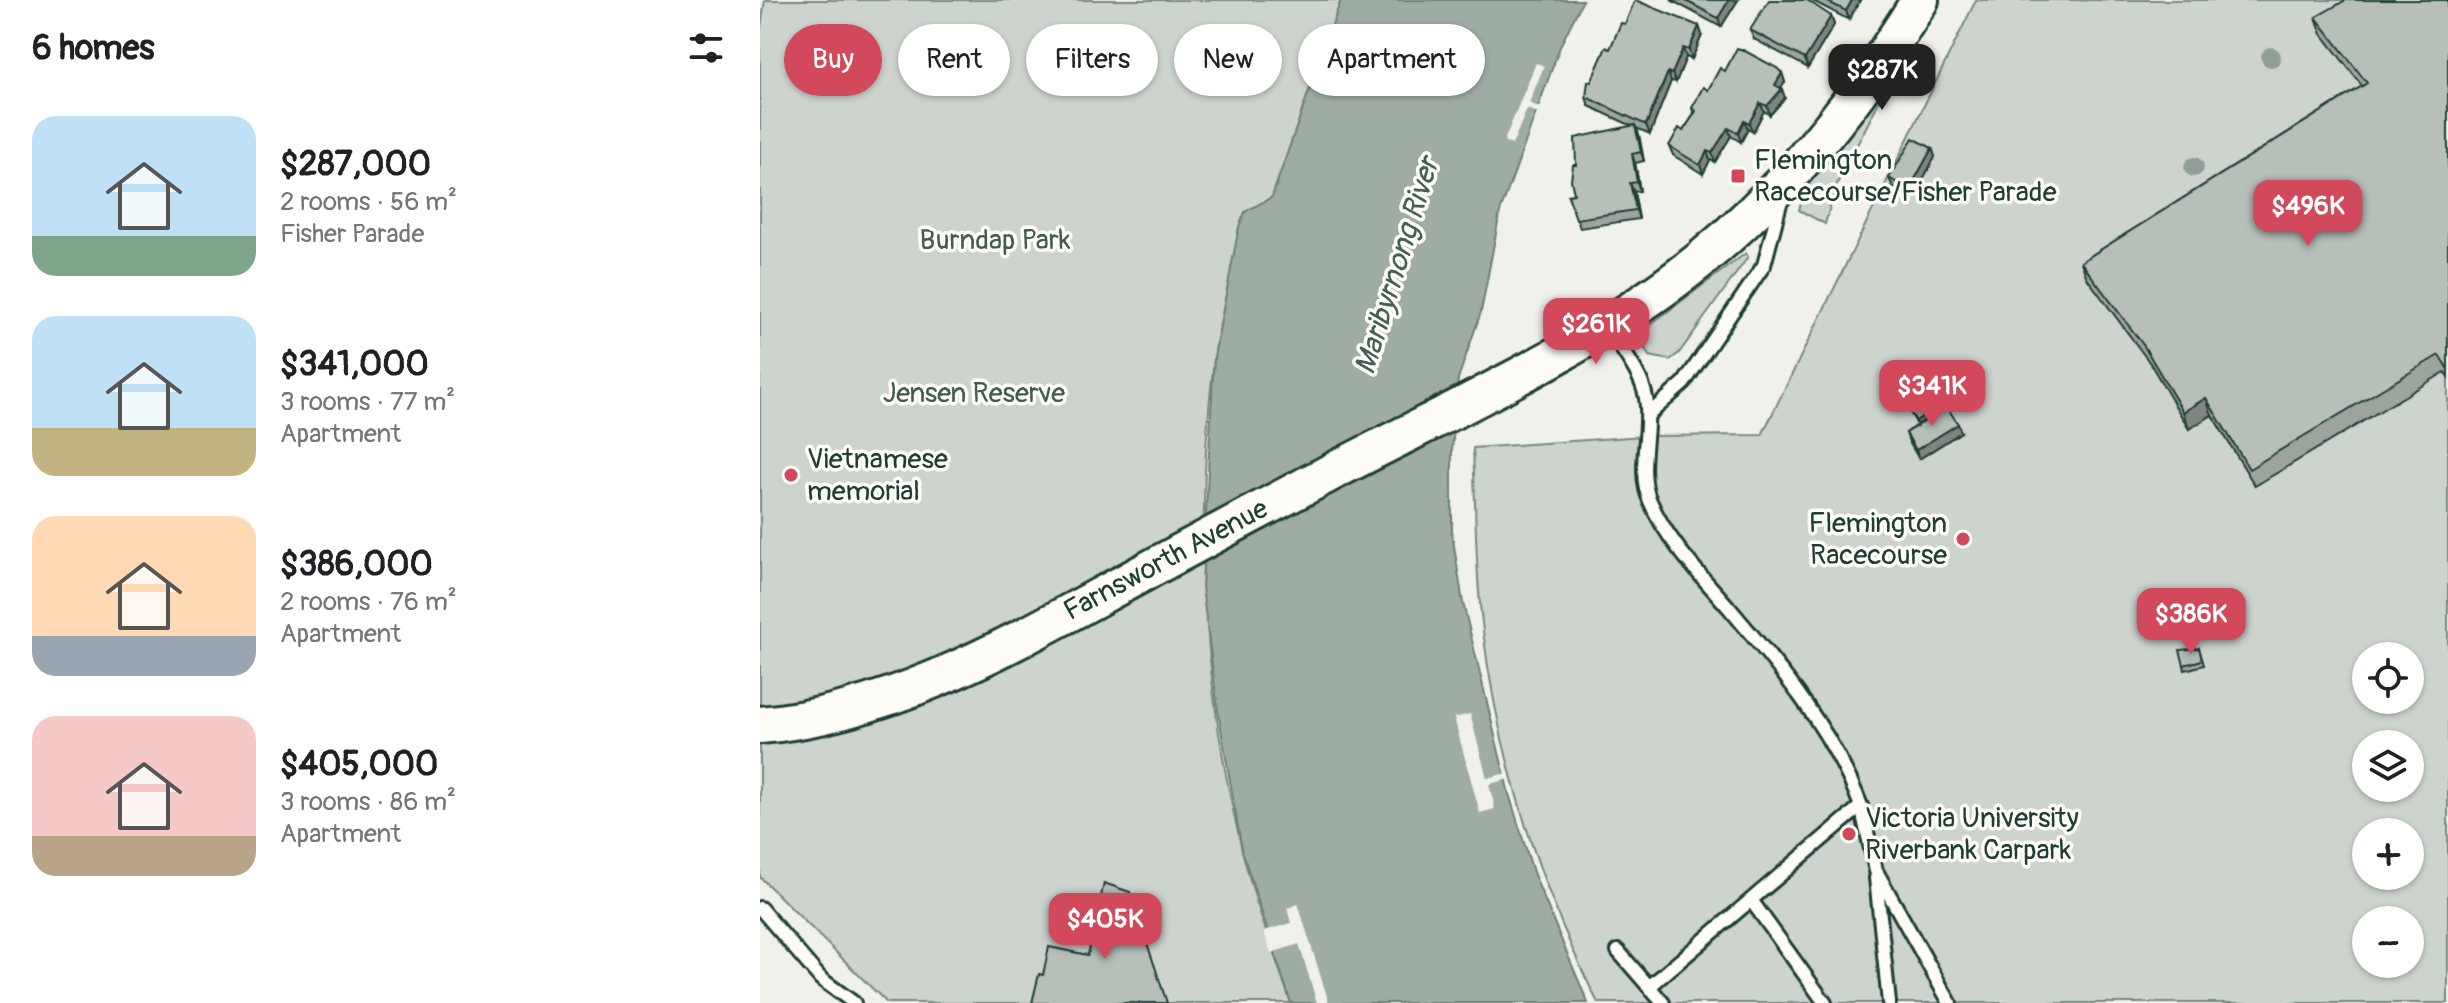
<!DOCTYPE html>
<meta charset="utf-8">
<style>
:root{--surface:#fff;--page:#f6f6f6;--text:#202124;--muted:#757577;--accent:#d1495b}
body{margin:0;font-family:Pangolin,sans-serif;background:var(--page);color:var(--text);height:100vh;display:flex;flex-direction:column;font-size:30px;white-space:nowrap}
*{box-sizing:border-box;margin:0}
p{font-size:26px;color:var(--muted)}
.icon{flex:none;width:44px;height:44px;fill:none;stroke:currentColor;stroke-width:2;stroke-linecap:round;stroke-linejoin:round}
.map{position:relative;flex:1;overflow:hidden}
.details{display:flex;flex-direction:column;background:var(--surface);width:760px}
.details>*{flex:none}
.hud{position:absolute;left:24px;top:24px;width:760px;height:72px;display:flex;gap:16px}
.fabs{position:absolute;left:1592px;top:642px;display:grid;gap:16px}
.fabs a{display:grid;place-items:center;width:72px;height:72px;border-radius:50%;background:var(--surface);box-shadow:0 2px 6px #0004;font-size:40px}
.price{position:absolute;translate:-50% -68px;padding:0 18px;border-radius:16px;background:var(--accent);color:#fff;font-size:26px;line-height:52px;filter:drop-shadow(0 2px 4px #0008)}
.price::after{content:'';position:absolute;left:50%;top:48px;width:24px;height:18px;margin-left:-12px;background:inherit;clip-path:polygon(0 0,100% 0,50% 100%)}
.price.on{background:#222;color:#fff}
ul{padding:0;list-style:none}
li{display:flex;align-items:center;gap:24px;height:200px;padding:0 32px}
li span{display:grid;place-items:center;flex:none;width:224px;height:160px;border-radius:24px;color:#555}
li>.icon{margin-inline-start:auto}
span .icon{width:96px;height:96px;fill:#fffc;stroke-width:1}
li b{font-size:34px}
h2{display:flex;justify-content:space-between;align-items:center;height:96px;padding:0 32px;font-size:34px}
.tag{padding:0 28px;border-radius:36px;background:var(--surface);box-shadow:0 2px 6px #0004;font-size:28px;line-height:72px}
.tag.on{background:var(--accent);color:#fff}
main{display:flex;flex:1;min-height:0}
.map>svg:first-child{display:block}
</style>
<main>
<section class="details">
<h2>6 homes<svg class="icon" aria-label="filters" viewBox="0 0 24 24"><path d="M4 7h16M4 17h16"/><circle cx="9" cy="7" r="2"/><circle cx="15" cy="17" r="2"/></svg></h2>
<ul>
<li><span style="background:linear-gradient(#bfe0f5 75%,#7fa58c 0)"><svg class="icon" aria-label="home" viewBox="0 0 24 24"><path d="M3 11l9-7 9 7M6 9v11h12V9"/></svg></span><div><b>$287,000</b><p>2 rooms · 56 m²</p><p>Fisher Parade</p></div></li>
<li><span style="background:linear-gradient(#bfe0f5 70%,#c2b280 0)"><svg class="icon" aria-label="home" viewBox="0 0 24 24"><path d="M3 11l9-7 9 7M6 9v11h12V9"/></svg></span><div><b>$341,000</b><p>3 rooms · 77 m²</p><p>Apartment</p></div></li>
<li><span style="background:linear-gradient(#ffd9b3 75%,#9aa5b1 0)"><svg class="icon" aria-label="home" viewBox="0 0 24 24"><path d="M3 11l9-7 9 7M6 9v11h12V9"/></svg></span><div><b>$386,000</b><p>2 rooms · 76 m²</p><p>Apartment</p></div></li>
<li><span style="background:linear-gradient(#f6c9c9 75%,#b9a48a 0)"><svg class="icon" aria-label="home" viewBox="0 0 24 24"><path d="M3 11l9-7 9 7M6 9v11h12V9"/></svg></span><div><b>$405,000</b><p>3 rooms · 86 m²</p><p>Apartment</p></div></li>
</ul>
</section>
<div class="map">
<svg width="1688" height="1003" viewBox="0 0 1688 1003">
<rect width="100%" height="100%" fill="#f0f1eb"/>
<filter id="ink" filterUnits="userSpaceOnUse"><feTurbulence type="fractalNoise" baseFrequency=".0125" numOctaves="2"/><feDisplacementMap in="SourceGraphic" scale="16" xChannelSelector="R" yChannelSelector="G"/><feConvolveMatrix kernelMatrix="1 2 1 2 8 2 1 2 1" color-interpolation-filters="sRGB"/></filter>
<g filter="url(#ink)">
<path fill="#cdd3cd" stroke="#768880" stroke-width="2" fill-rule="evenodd" d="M 5,0 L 581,0 L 512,197 L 485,212 C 475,261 460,311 454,360 C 434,524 443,693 483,853 C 495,904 514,953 531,1003 L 127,1003 L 0,877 L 0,33 Z
M 1216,0 L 1688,0 L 1688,1003 L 838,1003 C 780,887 739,760 723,631 C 715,571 716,508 713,448 L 884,436 L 1002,435 ZM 1606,656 L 1650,656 L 1650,700 L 1606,700 ZM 1606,744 L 1650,744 L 1650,788 L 1606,788 ZM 1606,832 L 1650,832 L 1650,876 L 1606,876 ZM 1606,920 L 1650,920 L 1650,964 L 1606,964 Z
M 1126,88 L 1076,186 L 1065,224 L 1039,210 L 1047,186 Z
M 986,253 L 988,257 L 919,353 L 910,360 L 889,356 L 882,343 L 883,330 Z"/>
<path fill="#9faca4" stroke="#6c8077" stroke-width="2" d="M 581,0 L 823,0 L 801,44 L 740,212 L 721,312 L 698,379 L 692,451 L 692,533 L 703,603 L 749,794 L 774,875 L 828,1003 L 531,1003 L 482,851 L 458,711 L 442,587 L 454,357 L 479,227 L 485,212 L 512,197 Z"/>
<path fill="#f0f1eb" d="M 776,63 L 784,66 L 769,103 L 780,108 L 778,113 L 767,109 L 752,145 L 744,141 Z
M 710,714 L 727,778 L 747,773 L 749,779 L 729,784 L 735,809 L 720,813 L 694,718 Z
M 538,904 L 569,1003 L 557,1003 L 539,944 L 511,953 L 504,931 L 531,923 L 527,908 Z"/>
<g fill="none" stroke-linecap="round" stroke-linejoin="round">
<defs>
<path id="lane" d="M 849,329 C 861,349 882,374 886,398 C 892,431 876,469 890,501 C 908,543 941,575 970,609 C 1022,670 1072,730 1101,806 L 889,987
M 887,416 L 924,383 L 1004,265 L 1021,200
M 1101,806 L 1116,871 L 1190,1003
M 1116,878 L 1129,1003
M 991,900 L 1065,1003
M 0,908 L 61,979 L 94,1003
M 858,951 L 903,1003"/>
<path id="secondary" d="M 0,725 C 133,714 255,642 370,580 C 435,544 502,509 568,474 C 690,410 832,348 939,261 C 1029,187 1099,99 1160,0"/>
</defs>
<use href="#lane" stroke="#1f3d34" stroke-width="18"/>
<use href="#secondary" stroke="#1f3d34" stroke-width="42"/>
<use href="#lane" stroke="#fdfcf7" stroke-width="12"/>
<use href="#secondary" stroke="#fdfcf7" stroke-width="36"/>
</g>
<g fill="#909e97">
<circle cx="1511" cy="57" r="10"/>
<circle cx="1434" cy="167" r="10"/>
</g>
<path fill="#9da49e" stroke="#1f3d34" stroke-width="2" d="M 911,0 L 978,0 L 961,27 Z
M 1051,0 L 1100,0 L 1089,20 Z
M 1688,0 L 1688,377 L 1685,372 L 1495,486 L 1452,415 L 1429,429 L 1390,363 L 1327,278 L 1321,262 L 1602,86 L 1562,34 L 1556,17 Z
M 1071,16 L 1074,25 L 1048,68 L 994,39 L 990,30 Z
M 865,24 L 939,26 L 942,35 L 932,59 L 926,57 L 916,82 L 911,81 L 890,134 L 876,128 L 884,161 L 875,163 L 880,191 L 874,192 L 879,219 L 820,228 L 808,195 L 814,194 L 816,165 L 872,126 L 829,106 L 826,97 L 831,82 Z
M 965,71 L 1022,73 L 1025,82 L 1021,88 L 1025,98 L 1010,115 L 1004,111 L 993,132 L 988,129 L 981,142 L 971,136 L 955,162 L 950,160 L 943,174 L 913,155 L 909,146 L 923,131 L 934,114 L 932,108 Z
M 1172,148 L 1175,157 L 1152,199 L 1133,187 L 1129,178 Z
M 1150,412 L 1201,432 L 1159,459 L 1149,442 L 1146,433 L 1157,425 Z
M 1439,648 L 1444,665 L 1425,670 L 1424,665 Z"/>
<path fill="#7f8681" stroke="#1f3d34" stroke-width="2" d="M 969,0 L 978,0 L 961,27 L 958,18 Z
M 1092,0 L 1100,0 L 1089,20 L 1086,11 Z
M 1071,16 L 1074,25 L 1048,68 L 1045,59 Z
M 939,26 L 942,35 L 932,59 L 929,50 Z
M 923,48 L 926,57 L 916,82 L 912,74 Z
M 908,72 L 911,81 L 890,134 L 886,125 Z
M 1022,73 L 1025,82 L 1020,90 L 1022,89 L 1025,98 L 1010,115 L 1007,106 L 1015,85 Z
M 1000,103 L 1004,111 L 993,132 L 989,123 Z
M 984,120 L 988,129 L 981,142 L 978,133 Z
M 875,125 L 879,134 L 884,161 L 881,152 Z
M 968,128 L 971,136 L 955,162 L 952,153 Z
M 1172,148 L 1175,157 L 1152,199 L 1149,190 Z
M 947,151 L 950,160 L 943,174 L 940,165 Z
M 872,154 L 875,163 L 880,191 L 877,182 Z
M 870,183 L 874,192 L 879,219 L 876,210 Z
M 1446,398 L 1452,415 L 1429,429 L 1423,412 Z
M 1163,416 L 1165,420 L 1157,425 L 1156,421 Z
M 1198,424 L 1201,432 L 1159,459 L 1156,450 Z"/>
<path fill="#b6bfb8" stroke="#1f3d34" stroke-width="2" d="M 875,0 L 939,26 L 929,50 L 923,48 L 912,74 L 908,72 L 886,125 L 826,97 L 828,81 L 831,82 L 846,47 L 850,49 L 861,23 L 865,24 Z
M 924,0 L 969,0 L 958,18 Z
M 1009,0 L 1047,0 L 1071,16 L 1045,59 L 990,30 Z
M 1064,0 L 1092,0 L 1086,11 Z
M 1586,0 L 1688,0 L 1688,369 L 1679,355 L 1489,469 L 1446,398 L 1423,412 L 1384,346 L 1321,262 L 1607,83 L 1556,17 Z
M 977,48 L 983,50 L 1017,68 L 1022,73 L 1015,85 L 1022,89 L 1007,106 L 1000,103 L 989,123 L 984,120 L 978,133 L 968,128 L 952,153 L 947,151 L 940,165 L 909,146 L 919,128 L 923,131 L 933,116 L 936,111 L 932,108 L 943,87 L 948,90 L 960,68 L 965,71 Z
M 875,125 L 881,152 L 872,154 L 877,182 L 870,183 L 876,210 L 816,219 L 808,195 L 814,194 L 811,180 L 813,165 L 816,165 L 815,138 Z
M 1153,138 L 1172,148 L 1149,190 L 1129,178 Z
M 1178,394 L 1187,407 L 1166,420 L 1163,416 L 1156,421 L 1150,412 Z
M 1187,407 L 1198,424 L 1156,450 L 1146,433 Z
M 1439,648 L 1442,660 L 1424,665 L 1420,650 Z
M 344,883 L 370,892 L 407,1003 L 272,1003 L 279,974 L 283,975 L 289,947 L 328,955 Z"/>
</g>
<g fill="#d1495b" stroke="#fdfcf7" stroke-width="3">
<rect x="970" y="168" width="16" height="16" rx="4"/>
<circle cx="31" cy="475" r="8"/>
<circle cx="1203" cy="539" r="8"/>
<circle cx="1089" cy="834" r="8"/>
</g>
<g text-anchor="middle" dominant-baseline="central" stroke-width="7" stroke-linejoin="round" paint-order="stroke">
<g font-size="28" fill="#1f3d34" stroke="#fdfcf7" text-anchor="start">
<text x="994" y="160">Flemington<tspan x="994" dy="32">Racecourse/Fisher Parade</tspan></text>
<text x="47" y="459">Vietnamese<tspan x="47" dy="32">memorial</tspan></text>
<text x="1187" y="523" text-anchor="end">Flemington<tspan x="1187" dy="32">Racecourse</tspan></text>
<text x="1105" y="818">Victoria University<tspan x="1105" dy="32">Riverbank Carpark</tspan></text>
</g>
<g font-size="28" fill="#425b53" stroke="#fdfcf7">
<text x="235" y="240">Burndap Park</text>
<text x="214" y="393">Jensen Reserve</text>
</g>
<g font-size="28" fill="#1f3d34" stroke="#fdfcf7">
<text transform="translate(406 560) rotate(-28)">Farnsworth Avenue</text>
</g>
<g font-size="30" font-style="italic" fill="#455e56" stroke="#fdfcf7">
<text transform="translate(637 266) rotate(-73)">Maribyrnong River</text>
</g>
</g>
</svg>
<div class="fabs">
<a><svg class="icon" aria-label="locate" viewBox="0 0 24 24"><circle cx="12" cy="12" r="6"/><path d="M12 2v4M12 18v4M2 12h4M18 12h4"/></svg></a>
<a><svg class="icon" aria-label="layers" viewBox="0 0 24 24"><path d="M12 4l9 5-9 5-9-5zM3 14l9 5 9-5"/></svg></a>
<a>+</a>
<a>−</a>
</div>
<b class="price on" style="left:1122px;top:112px">$287K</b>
<b class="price" style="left:1548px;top:248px">$496K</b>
<b class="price" style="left:836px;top:366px">$261K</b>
<b class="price" style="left:1172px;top:428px">$341K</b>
<b class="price" style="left:1431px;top:656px">$386K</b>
<b class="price" style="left:345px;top:961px">$405K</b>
<div class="hud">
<a class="tag on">Buy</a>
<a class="tag">Rent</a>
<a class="tag">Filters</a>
<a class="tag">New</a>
<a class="tag">Apartment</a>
</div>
</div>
</main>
